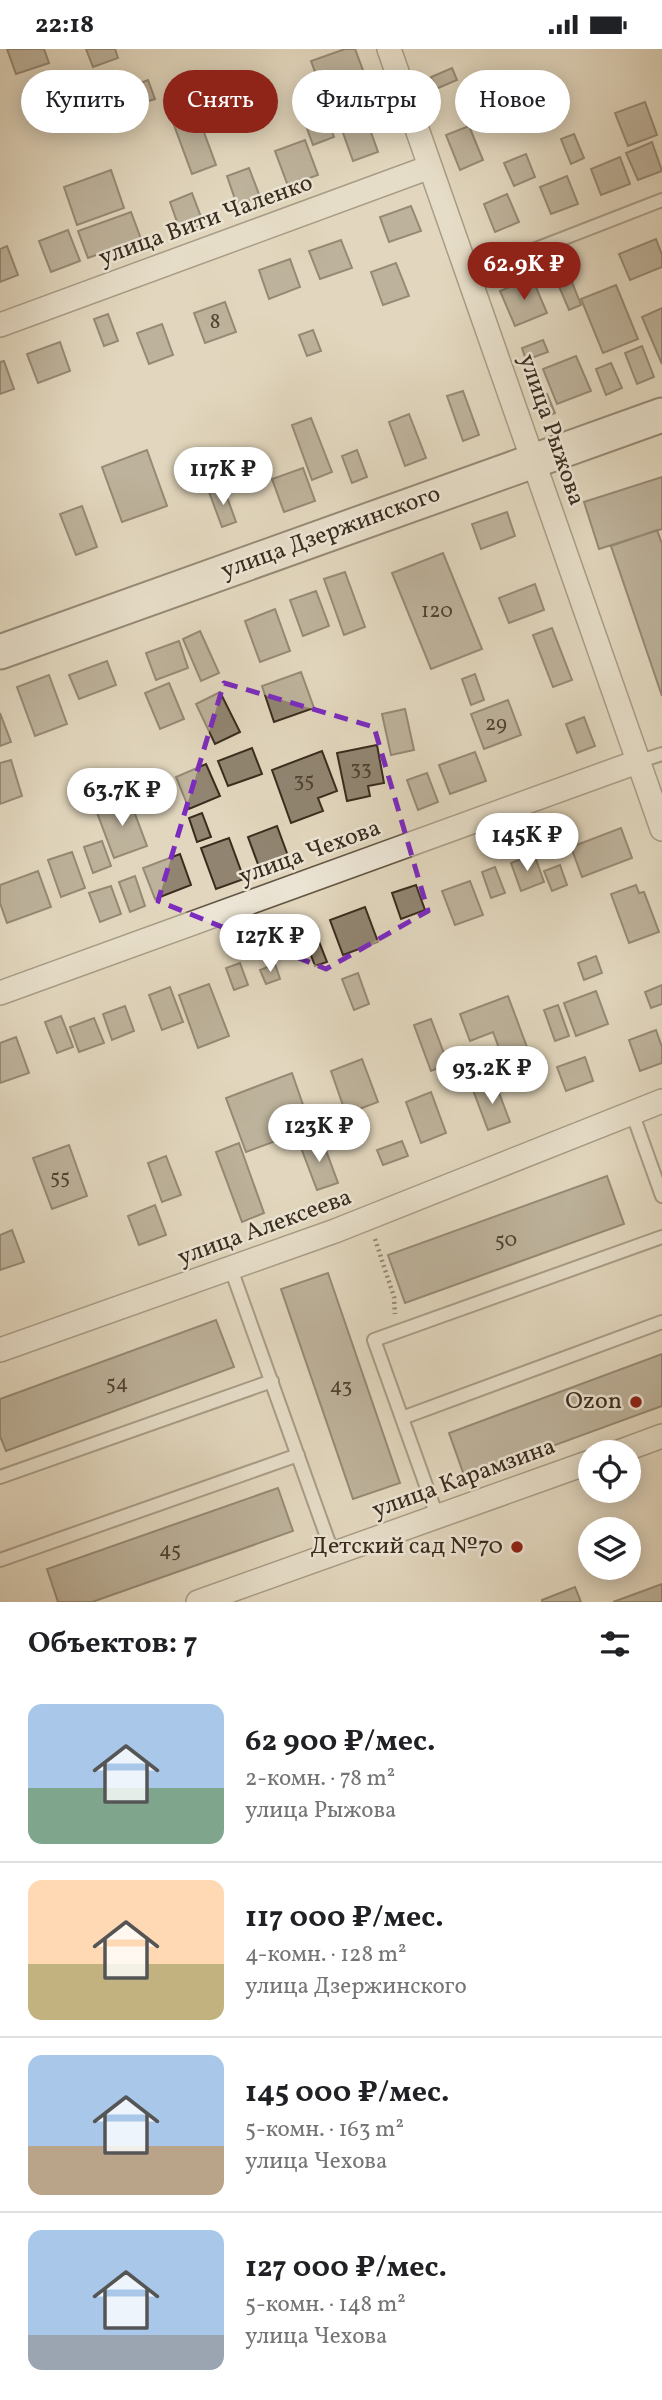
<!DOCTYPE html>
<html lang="ru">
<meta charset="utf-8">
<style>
:root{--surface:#fff;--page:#f2f2f2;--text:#202124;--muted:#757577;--line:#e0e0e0;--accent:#8f2418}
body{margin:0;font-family:Vollkorn,serif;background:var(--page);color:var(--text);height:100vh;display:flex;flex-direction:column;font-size:26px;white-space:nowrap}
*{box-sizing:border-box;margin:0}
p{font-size:23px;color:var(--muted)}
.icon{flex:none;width:38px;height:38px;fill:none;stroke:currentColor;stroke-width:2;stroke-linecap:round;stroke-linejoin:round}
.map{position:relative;height:1553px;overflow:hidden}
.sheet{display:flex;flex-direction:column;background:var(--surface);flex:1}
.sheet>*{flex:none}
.top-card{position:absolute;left:21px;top:21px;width:621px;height:63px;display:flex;gap:14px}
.fabs{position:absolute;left:578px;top:1391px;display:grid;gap:14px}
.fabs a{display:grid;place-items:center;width:63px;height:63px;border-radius:50%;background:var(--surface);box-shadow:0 4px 18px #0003;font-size:35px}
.price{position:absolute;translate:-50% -60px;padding:0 16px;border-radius:24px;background:#fff;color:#222;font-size:23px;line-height:46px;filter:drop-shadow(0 2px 4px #0008)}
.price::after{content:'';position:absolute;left:50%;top:42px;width:21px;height:16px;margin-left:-10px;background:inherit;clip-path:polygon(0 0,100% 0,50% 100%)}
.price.on{background:var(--accent);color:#fff}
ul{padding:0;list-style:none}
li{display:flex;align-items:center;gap:21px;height:175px;padding:0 28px}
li+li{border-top:2px solid var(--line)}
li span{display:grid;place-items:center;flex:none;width:196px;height:140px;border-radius:14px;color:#555}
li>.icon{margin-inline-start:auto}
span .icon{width:84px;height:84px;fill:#fffc;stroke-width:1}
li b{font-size:30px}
h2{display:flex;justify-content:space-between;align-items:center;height:84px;padding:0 28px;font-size:30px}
.pill{padding:0 24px;border-radius:32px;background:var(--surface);box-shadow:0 4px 18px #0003;font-size:24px;line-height:63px}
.pill.on{background:var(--accent);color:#fff}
.status{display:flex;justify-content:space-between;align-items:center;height:49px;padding:0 35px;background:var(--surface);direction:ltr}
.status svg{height:19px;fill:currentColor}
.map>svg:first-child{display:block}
</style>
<div class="status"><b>22:18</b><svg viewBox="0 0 49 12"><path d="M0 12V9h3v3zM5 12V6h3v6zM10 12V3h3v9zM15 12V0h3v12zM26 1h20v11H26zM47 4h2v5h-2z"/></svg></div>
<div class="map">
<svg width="662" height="1553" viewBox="0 0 662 1553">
<rect width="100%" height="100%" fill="#e2d7be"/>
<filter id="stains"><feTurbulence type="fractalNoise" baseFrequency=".00286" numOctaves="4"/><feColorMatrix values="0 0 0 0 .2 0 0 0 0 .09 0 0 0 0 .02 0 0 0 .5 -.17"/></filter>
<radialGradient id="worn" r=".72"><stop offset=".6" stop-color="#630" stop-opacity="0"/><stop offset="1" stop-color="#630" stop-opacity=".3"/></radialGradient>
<path fill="#918571" stroke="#3a2c1d" stroke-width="2" d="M 7,0 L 44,0 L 49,14 L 16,25 Z
M 86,0 L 115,0 L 118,9 L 93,18 Z
M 345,0 L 355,0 L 367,32 L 324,47 L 311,12 Z
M 452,19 L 457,31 L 436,40 L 431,28 Z
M 148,31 L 155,50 L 142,54 L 135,36 Z
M 83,33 L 103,73 L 85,81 L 66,41 Z
M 645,53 L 657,86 L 628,97 L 615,64 Z
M 322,55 L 334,88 L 313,96 L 301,63 Z
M 195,59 L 216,116 L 192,125 L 171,68 Z
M 367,72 L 378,103 L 353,112 L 342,81 Z
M 469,77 L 483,111 L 460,121 L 446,86 Z
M 574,85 L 584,109 L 571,115 L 561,90 Z
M 305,91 L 318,126 L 288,137 L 275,102 Z
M 652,93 L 662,122 L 638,131 L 626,104 Z
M 526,105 L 535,128 L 514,137 L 504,114 Z
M 620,108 L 630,135 L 601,146 L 591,120 Z
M 249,119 L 260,148 L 237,156 L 227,127 Z
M 111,121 L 124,159 L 77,176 L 64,138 Z
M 567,127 L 578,155 L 551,165 L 540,138 Z
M 192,144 L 204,176 L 181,184 L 170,153 Z
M 507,145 L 519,173 L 495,183 L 484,155 Z
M 411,157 L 421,182 L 389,193 L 380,168 Z
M 131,163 L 141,190 L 88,209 L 78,182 Z
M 68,181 L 80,212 L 51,223 L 39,192 Z
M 656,190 L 662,206 L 662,218 L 630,231 L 619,205 Z
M 341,191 L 352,219 L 320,230 L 309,202 Z
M 7,197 L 18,226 L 0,233 L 0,200 Z
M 290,210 L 300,238 L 269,250 L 259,221 Z
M 396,214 L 409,247 L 383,256 L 371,223 Z
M 568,223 L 581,256 L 569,261 L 555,228 Z
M 532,229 L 547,264 L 515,277 L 500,242 Z
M 616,236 L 638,290 L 603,304 L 581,250 Z
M 225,253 L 236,283 L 205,294 L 194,264 Z
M 662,259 L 662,315 L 642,268 Z
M 108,265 L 118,292 L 104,297 L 94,270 Z
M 162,275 L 173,306 L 149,315 L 137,284 Z
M 313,281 L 321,302 L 307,307 L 299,286 Z
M 543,291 L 548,303 L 526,311 L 522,299 Z
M 60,293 L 70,322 L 38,334 L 27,305 Z
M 642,297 L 654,328 L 637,335 L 625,304 Z
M 576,307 L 591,342 L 557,355 L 543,320 Z
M 4,312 L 14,340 L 0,345 L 0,313 Z
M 611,314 L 622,339 L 606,346 L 596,320 Z
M 463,342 L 479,386 L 463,392 L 447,347 Z
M 547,345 L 555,364 L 544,369 L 536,350 Z
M 409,365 L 426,409 L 405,417 L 389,373 Z
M 311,369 L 332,423 L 312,431 L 292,376 Z
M 147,401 L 167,457 L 122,473 L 102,418 Z
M 357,401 L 367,428 L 352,434 L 342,407 Z
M 303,419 L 315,452 L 284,463 L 272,430 Z
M 662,428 L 662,480 L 599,500 L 584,453 Z
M 223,437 L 236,473 L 222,478 L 209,443 Z
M 82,457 L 97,498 L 76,506 L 60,465 Z
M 507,463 L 515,487 L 481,500 L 472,475 Z
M 657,481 L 662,495 L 662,647 L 611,497 Z
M 443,504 L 482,600 L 431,620 L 392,524 Z
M 345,523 L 365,578 L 344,586 L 324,530 Z
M 535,535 L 544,561 L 509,574 L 499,549 Z
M 316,542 L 329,577 L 303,587 L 290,551 Z
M 275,560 L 290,602 L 260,613 L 245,572 Z
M 552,579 L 572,631 L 553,638 L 533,586 Z
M 200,582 L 219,624 L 201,632 L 183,590 Z
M 179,592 L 188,619 L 156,631 L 146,604 Z
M 107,612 L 116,636 L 79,650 L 69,626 Z
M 301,623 L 314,659 L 274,673 L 262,637 Z
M 475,625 L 484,651 L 471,656 L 462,630 Z
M 49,626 L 67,675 L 35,687 L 17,638 Z
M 169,634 L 184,670 L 160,680 L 145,644 Z
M 220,643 L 240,683 L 215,695 L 196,655 Z
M 508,651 L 521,686 L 484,700 L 471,665 Z
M 405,660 L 414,701 L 391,706 L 382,665 Z
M 0,664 L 11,693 L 0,697 Z
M 584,668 L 595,697 L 577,704 L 566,675 Z
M 377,696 L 384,734 L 368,737 L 370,747 L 347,752 L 337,704 Z
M 252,699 L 262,725 L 228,737 L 218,712 Z
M 322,702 L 337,742 L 318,749 L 323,762 L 291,774 L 272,721 Z
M 475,703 L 486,732 L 450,745 L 439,716 Z
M 11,711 L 22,747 L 0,755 L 0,714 Z
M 206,715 L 220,747 L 189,760 L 176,728 Z
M 427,724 L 438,753 L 418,761 L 407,731 Z
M 129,749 L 147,797 L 114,809 L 96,761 Z
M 202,764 L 211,788 L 197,793 L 189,769 Z
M 277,777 L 288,807 L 259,818 L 248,788 Z
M 621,779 L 632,809 L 582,828 L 571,798 Z
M 229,789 L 244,830 L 216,840 L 201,799 Z
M 102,792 L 111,817 L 93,824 L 84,798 Z
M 72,803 L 85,839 L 61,848 L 48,811 Z
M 180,805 L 191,836 L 155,850 L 143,819 Z
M 534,805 L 544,833 L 521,842 L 511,814 Z
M 560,816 L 567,836 L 552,842 L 544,822 Z
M 495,818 L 505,844 L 491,849 L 482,823 Z
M 38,822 L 51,858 L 7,874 L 0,854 L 0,836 Z
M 135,827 L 145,857 L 130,863 L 119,833 Z
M 470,832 L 483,866 L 455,876 L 442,842 Z
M 416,836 L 425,861 L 401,870 L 392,844 Z
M 636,836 L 639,844 L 644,843 L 659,883 L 629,894 L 611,845 Z
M 111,837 L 121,865 L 100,873 L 89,844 Z
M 365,858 L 378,893 L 343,906 L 330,871 Z
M 316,885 L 327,913 L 315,917 L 305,890 Z
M 596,907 L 602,924 L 584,931 L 578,914 Z
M 240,914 L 248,936 L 234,941 L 226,919 Z
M 275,915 L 280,930 L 266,935 L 260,921 Z
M 358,924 L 369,955 L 354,961 L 342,930 Z
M 209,935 L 229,987 L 198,999 L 179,946 Z
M 662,936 L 662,955 L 651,959 L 645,943 Z
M 170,938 L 183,973 L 162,981 L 149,946 Z
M 596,942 L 608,975 L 576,987 L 564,954 Z
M 508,947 L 528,1001 L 503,1010 L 493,983 L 470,992 L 460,965 Z
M 558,956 L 569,987 L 555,992 L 544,961 Z
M 125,957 L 134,982 L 112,991 L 103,965 Z
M 61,967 L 73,998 L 57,1004 L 45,973 Z
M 94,969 L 104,994 L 79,1003 L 70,978 Z
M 431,970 L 448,1015 L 431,1022 L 414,976 Z
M 656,981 L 662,998 L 662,1014 L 640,1022 L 629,991 Z
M 16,988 L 29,1024 L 0,1034 L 0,994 Z
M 585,1008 L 593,1032 L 566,1042 L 557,1018 Z
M 362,1010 L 378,1053 L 346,1065 L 331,1022 Z
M 292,1024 L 311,1079 L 246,1103 L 226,1049 Z
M 495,1033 L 510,1073 L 488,1081 L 473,1041 Z
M 431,1043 L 446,1084 L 421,1094 L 406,1053 Z
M 321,1088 L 338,1134 L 317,1141 L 300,1096 Z
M 402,1092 L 408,1107 L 383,1116 L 377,1101 Z
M 239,1094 L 264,1164 L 242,1173 L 216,1103 Z
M 69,1096 L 87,1147 L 52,1160 L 33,1109 Z
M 166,1107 L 181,1146 L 162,1153 L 148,1114 Z
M 607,1127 L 624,1175 L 405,1254 L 388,1206 Z
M 155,1156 L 166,1186 L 139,1196 L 128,1167 Z
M 12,1181 L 24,1213 L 0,1221 L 0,1186 Z
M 328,1224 L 400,1434 L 353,1450 L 281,1240 Z
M 216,1271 L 234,1318 L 6,1402 L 0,1387 L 0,1350 Z
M 662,1305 L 662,1357 L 465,1429 L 449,1384 Z
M 278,1439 L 293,1482 L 92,1553 L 58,1553 L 47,1520 Z
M 662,1535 L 662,1553 L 613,1553 Z
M 575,1538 L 581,1553 L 542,1553 L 542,1551 Z"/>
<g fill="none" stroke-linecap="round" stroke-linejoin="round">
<defs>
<path id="lane" d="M 469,226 L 662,151
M 637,713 L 662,705
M 633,1066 L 662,1147
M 231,1220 L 333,1505
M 402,1369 L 662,1273
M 0,1428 L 272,1332
M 437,1467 L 374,1291 L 662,1188
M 0,1511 L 298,1406"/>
<path id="street" d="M 389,0 L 662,780
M 0,276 L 430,118
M 0,944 L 637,713
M 0,1301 L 335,1182 L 662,1052
M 616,1404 L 662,1387
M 198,1553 L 590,1413"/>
<path id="secondary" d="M 0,603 L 662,366"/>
</defs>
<use href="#lane" stroke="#645745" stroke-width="16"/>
<use href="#street" stroke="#645745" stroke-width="26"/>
<use href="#secondary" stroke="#3a2c1d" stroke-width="37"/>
<path stroke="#3a2c1d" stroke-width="4.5" stroke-dasharray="2 3.5" stroke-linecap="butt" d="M 375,1190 L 394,1248 L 395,1265"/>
<use href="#lane" stroke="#ece5d5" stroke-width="12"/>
<use href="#street" stroke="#ece5d5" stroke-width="23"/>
<use href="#secondary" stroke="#ece5d5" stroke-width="33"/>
</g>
<path d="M0 0H662V1553H0ZM 224,634 L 374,678 L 428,862 L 326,920 L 158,852 Z" fill="#e2d7be" fill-opacity=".55" fill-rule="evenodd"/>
<path fill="none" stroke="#7b2cbf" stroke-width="5" stroke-dasharray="14 9" stroke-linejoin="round" d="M 224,634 L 374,678 L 428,862 L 326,920 L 158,852 Z"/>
<g fill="#8f2418" stroke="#ece5d5" stroke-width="2.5">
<circle cx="636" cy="1353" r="7"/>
<circle cx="517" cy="1498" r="7"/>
</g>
<g text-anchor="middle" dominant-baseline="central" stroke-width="5" stroke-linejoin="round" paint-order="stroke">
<g font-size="21" fill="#504232">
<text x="215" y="273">8</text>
<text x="437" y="562">120</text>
<text x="496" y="675">29</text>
<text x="361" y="719">33</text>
<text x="304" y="731">35</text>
<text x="60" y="1128">55</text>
<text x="506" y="1191">50</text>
<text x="117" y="1334">54</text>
<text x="341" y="1337">43</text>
<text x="170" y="1501">45</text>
</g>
<g font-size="24" fill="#3a2c1d" stroke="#ece5d5">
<text transform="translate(206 172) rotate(-20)">улица Вити Чаленко</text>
<text transform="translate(551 381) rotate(71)">улица Рыжова</text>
<text transform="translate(331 484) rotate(-20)">улица Дзержинского</text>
<text transform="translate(310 804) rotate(-20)">улица Чехова</text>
<text transform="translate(265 1179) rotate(-20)">улица Алексеева</text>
<text transform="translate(464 1430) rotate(-20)">улица Карамзина</text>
</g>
<g font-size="24" fill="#3a2c1d" stroke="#ece5d5" text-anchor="end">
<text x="622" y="1353">Ozon</text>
<text x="503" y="1498">Детский сад №70</text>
</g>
</g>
<rect width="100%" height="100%" filter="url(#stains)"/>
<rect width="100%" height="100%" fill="url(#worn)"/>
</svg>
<div class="fabs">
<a><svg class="icon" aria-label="locate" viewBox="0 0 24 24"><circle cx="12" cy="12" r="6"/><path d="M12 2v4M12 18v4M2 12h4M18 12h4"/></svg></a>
<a><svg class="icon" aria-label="layers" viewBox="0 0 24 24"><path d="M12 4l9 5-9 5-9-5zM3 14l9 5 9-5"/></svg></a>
</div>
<b class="price on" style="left:524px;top:253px">62.9K ₽</b>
<b class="price" style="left:223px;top:458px">117K ₽</b>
<b class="price" style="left:122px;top:779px">63.7K ₽</b>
<b class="price" style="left:527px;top:824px">145K ₽</b>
<b class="price" style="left:270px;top:925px">127K ₽</b>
<b class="price" style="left:492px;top:1057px">93.2K ₽</b>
<b class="price" style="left:319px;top:1115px">123K ₽</b>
<div class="top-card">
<a class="pill">Купить</a>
<a class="pill on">Снять</a>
<a class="pill">Фильтры</a>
<a class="pill">Новое</a>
</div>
</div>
<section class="sheet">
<h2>Объектов: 7<svg class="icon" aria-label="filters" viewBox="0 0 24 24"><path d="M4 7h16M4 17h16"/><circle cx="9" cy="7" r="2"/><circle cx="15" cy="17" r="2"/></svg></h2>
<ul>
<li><span style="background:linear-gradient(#a9c7e8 60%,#7fa58c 0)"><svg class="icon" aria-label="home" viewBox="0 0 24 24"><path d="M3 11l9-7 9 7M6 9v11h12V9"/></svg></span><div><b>62 900 ₽/мес.</b><p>2-комн. · 78 m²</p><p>улица Рыжова</p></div></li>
<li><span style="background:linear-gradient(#ffd9b3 60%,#c2b280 0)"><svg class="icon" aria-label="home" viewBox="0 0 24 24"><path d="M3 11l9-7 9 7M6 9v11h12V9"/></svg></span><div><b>117 000 ₽/мес.</b><p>4-комн. · 128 m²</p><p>улица Дзержинского</p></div></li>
<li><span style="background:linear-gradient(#a9c7e8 65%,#b9a48a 0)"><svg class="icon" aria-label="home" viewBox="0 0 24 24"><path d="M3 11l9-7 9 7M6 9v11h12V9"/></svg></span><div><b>145 000 ₽/мес.</b><p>5-комн. · 163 m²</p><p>улица Чехова</p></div></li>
<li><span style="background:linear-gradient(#a9c7e8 75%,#9aa5b1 0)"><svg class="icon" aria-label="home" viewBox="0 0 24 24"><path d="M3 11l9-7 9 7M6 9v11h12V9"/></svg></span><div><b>127 000 ₽/мес.</b><p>5-комн. · 148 m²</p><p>улица Чехова</p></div></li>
</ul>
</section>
